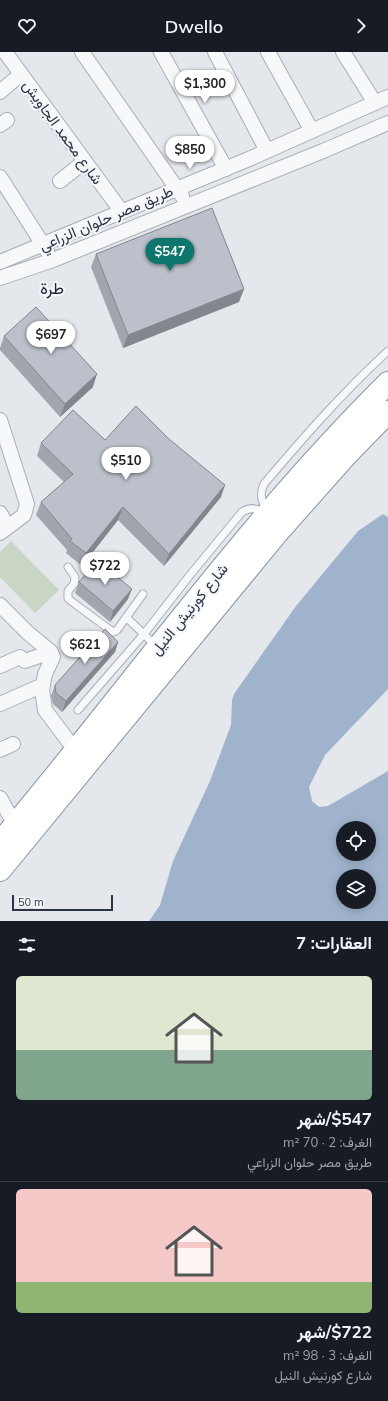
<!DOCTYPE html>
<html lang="ar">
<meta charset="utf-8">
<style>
:root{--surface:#171b24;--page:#20242c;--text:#f1f3f6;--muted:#9ea1a6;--line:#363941;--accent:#0f766e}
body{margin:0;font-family:Mulish,Vazirmatn,sans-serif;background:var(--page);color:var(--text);direction:rtl;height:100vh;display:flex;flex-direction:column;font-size:15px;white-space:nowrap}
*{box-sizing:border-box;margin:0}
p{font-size:13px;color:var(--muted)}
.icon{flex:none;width:22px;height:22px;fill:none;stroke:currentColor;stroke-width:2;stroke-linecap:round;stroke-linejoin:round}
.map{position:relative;height:869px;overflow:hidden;direction:ltr}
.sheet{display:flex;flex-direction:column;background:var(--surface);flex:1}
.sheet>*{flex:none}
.controls{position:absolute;left:336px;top:769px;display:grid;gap:8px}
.controls a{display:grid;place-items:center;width:40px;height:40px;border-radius:50%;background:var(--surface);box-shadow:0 2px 10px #0003;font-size:20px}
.scale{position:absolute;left:12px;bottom:10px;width:101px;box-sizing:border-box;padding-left:4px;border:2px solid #2b3445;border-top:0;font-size:11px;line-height:14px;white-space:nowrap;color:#2b3445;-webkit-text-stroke:3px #f4f6f9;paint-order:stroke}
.price{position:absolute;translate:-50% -34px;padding:0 9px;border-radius:14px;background:#fff;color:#222;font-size:13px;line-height:26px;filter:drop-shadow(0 1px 2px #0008)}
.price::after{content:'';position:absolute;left:50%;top:24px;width:12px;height:9px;margin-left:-6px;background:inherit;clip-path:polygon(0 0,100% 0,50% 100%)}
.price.selected{background:var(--accent);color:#fff}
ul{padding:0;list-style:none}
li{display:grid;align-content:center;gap:8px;height:212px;padding:0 16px}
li+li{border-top:1px solid var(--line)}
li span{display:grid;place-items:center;height:124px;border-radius:6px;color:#555}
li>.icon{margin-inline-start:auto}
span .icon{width:72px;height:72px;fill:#fffc;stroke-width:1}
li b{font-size:17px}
h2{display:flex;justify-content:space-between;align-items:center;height:48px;padding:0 16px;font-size:17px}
header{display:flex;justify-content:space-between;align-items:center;height:52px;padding:0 16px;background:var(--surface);font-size:18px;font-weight:600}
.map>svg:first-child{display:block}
</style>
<header><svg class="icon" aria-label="forward" viewBox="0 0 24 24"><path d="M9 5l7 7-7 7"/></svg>Dwello<svg class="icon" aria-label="heart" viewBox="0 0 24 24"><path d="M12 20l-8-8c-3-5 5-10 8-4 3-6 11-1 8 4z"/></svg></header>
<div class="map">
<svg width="388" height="869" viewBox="0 0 388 869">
<rect width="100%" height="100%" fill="#e4e7ec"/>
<path fill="#c9d6c5" d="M 11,489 L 59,538 L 35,561 L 0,525 L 0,500 Z"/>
<path fill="#9fb4cc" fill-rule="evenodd" d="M 383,462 L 388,465 L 388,637 L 325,703 L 309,735 L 312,749 L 319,755 L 328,754 L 388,719 L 388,869 L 149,869 L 160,853 L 173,809 L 210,729 L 231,673 L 232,648 L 234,642 L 296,554 L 358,479 ZM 343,776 L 369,776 L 369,802 L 343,802 ZM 343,824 L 369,824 L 369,850 L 343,850 Z"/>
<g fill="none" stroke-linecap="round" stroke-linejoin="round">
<defs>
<path id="lane" d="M 268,459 C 261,450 259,442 264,432 C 303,386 343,340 388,299
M 68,515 L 75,525 L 74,532 L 68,539 L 68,546 L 71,549 L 113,580 L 117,578 L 143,542
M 126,565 L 156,594
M 78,658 L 144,582 L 190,523 L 242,460 C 250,455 258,456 265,462"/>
<path id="street" d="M 5,0 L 122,160
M 82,0 L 182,144
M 161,0 L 226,117
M 215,0 L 267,99
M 268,0 L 312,79
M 343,0 L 375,51
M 0,40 L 21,22
M 0,73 L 7,68
M 0,125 L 47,199
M 60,129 L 85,109
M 0,210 L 249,107 L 388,45
M 0,226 L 53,208 L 323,99 L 388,71
M 0,368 L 27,452 L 24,463 L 0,481
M 0,461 L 8,475
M 0,553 L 28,581 L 51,600 L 53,605 L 45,622 L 42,638 L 45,658 L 75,698
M 0,614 L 20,605 L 25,609 L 51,600
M 0,652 L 43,633
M 0,698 L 13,692
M 0,746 L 15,773"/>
<path id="highway" d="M 0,791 C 129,638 245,473 388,331
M 0,818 L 277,481 L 347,402 L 388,360"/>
</defs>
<use href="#lane" stroke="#a9aeb7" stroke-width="9"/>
<use href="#street" stroke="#a9aeb7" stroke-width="16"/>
<use href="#highway" stroke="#8b94a3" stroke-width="24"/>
<use href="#lane" stroke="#f7f8fa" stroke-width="7"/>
<use href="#street" stroke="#f7f8fa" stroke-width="14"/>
<use href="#highway" stroke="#fff" stroke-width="22"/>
</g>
<path fill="#a1a5ae" d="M 96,202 L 239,250 L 123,296 L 91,215 Z
M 4,284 L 93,335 L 60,365 L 0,298 L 0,296 Z
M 105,388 L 221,445 L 164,514 L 118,468 L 82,514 L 66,501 L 67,498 L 36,463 L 41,450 L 64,430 L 37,404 L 41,391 Z
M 79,530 L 128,547 L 110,570 L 75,541 Z
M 118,590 L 115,600 L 62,660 L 53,652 L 51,644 L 55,633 Z"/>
<path fill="#83868d" d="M 244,237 L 239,250 L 123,296 L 128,283 Z
M 97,322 L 93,335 L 60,365 L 65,352 Z
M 225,433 L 221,445 L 164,514 L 169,502 Z
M 123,455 L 118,468 L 82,514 L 86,501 Z
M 132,537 L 128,547 L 110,570 L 113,559 Z
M 118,590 L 115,600 L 62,660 L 66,649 Z"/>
<path fill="#bbc0ca" stroke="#83868d" d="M 212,156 L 244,237 L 128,283 L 96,202 Z
M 36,255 L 97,322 L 65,352 L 4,284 Z
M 136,354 L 169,387 L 225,433 L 169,502 L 123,455 L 86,501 L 70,489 L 72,487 L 41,450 L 73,422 L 41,391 L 73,358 L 105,388 Z
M 97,508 L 132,537 L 113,559 L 79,530 Z
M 105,577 L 118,590 L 66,649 L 56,641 L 55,633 Z"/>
<g text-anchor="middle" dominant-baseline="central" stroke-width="4" stroke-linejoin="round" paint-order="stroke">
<g font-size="15" fill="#2b3445" stroke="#f4f6f9">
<text transform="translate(63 80) rotate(54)">شارع محمد الجاويش</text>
<text transform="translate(106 166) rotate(-23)">طريق مصر حلوان الزراعي</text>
<text transform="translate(189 557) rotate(-51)">شارع كورنيش النيل</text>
</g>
<g font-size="17" fill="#1d2536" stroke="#f4f6f9">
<text x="52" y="235">طرة</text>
</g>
</g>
</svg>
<div class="controls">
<a><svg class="icon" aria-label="locate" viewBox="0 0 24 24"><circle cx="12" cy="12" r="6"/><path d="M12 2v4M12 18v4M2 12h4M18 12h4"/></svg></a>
<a><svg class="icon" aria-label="layers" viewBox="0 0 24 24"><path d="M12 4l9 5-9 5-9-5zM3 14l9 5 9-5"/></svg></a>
</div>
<div class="scale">50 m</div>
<b class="price" style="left:205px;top:52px">$1,300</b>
<b class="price" style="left:190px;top:118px">$850</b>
<b class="price selected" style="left:170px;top:220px">$547</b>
<b class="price" style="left:51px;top:303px">$697</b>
<b class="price" style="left:126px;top:429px">$510</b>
<b class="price" style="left:105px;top:534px">$722</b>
<b class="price" style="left:85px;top:613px">$621</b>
</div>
<section class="sheet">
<h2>العقارات: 7<svg class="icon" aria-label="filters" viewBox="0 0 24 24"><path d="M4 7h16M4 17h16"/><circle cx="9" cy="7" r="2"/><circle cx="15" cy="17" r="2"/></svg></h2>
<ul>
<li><span style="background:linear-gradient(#dfe7d0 60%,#7fa58c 0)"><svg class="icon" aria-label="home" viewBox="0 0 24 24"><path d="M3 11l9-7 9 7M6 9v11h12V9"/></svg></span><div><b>$547/شهر</b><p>الغرف: 2 · 70 m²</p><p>طريق مصر حلوان الزراعي</p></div></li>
<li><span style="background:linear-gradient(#f6c9c9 75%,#8fb573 0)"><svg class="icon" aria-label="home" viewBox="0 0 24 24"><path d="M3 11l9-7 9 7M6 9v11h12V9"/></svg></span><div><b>$722/شهر</b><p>الغرف: 3 · 98 m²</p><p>شارع كورنيش النيل</p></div></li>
</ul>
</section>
